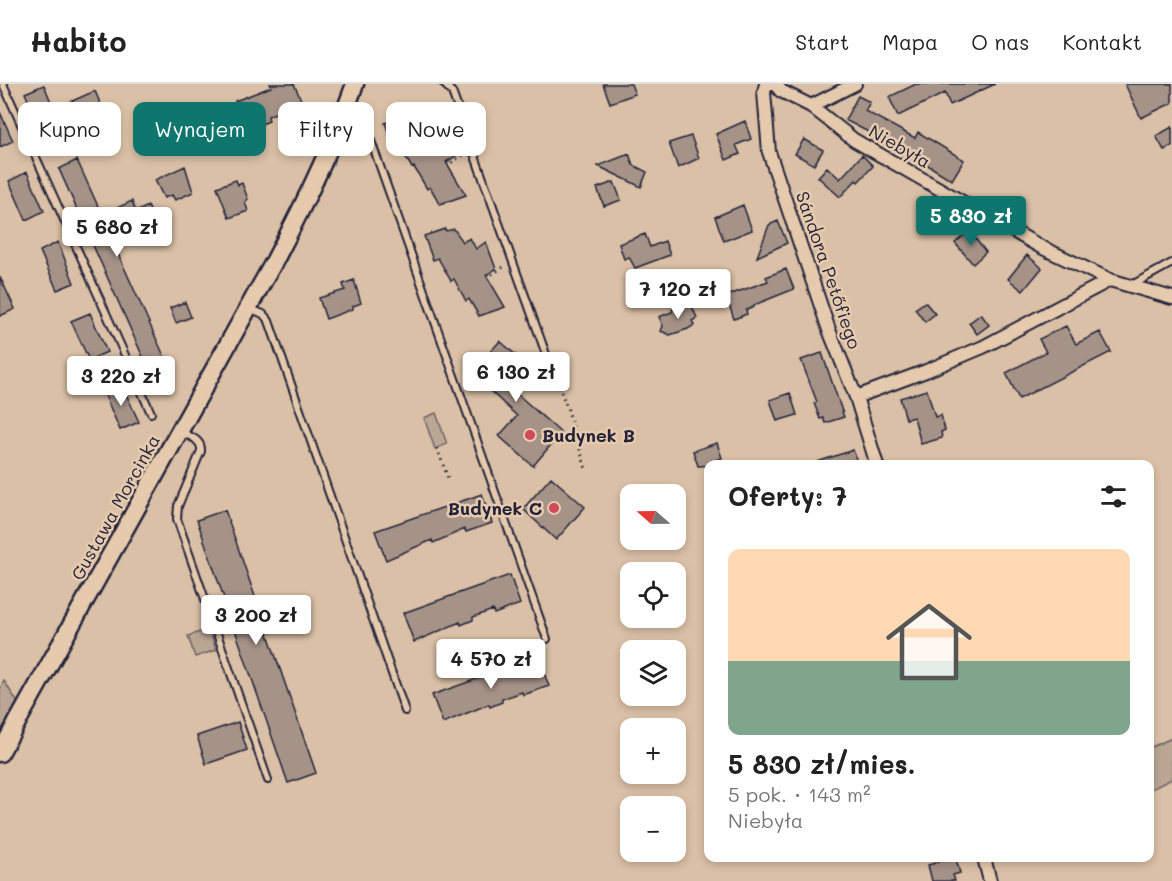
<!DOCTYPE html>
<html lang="pl">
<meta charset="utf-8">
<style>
:root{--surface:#fff;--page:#f6f6f6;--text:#222;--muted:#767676;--line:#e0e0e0;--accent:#0f766e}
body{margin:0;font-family:Mali,sans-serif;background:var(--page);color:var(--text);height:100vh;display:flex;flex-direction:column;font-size:22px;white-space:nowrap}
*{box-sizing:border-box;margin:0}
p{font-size:20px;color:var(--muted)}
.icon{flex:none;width:33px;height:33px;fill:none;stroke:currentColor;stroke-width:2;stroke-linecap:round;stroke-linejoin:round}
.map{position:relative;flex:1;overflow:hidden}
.drawer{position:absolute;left:704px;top:376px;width:450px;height:402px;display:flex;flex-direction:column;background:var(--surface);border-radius:12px;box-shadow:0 3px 9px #0003}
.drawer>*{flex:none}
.guide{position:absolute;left:18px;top:18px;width:570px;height:54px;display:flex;gap:12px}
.needle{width:39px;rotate:290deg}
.tools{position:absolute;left:620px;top:400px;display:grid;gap:12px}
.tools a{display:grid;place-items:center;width:66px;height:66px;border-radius:12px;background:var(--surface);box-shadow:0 3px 9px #0003;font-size:30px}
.price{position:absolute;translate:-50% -51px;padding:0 14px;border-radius:6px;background:#fff;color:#222;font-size:20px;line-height:39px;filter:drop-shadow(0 2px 3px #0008)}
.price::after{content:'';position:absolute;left:50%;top:36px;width:18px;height:14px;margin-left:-9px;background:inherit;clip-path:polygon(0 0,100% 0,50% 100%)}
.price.selected{background:var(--accent);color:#fff}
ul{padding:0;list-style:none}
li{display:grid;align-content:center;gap:12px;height:318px;padding:0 24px}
li span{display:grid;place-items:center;height:186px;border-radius:12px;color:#555}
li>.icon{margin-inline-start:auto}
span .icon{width:108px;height:108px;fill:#fffc;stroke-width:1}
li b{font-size:26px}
h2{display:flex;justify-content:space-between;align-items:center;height:72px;padding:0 24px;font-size:26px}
.pill{padding:0 21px;border-radius:12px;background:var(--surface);box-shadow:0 3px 9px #0003;font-size:21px;line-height:54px}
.pill.selected{background:var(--accent);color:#fff}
header{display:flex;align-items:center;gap:36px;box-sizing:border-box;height:84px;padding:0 30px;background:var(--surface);border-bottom:2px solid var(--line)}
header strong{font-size:28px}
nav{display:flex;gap:33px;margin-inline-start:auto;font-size:21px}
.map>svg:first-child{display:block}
</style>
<header>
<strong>Habito</strong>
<nav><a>Start</a><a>Mapa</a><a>O nas</a><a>Kontakt</a></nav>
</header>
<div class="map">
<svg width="1172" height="797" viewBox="0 0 1172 797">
<rect width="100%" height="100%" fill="#dac0a6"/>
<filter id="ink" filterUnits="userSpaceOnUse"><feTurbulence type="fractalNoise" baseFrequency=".0167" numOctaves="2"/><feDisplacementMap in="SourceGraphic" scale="12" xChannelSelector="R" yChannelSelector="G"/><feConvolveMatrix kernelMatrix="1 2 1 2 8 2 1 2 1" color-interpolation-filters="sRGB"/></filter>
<g filter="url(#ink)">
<path fill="#bba694" stroke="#6e6468" stroke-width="1.5" d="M 436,329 L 447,360 L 435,365 L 424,334 Z
M 209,545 L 216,566 L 195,573 L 188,552 Z
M 4,597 L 18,619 L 0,652 L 0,605 Z
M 1172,654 L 1172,695 L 1149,706 L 1149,664 Z"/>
<path fill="#a69388" stroke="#22223b" stroke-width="1.5" d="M 270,0 L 294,0 L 302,18 L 268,32 L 269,37 L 251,44 L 245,29 L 240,31 L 235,17 L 271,3 Z
M 603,0 L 631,0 L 635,10 L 610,19 Z
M 916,0 L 995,0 L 950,21 L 945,9 L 898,32 L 889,13 Z
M 1125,0 L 1172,0 L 1172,19 L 1141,34 Z
M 44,1 L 54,25 L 95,7 L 103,26 L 74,39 L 72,34 L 42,48 L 25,9 Z
M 858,12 L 870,18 L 865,27 L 915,54 L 918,48 L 964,76 L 952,96 L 905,67 L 845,36 Z
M 0,28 L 13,57 L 0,63 Z
M 405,32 L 407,35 L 415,32 L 423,46 L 430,42 L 437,52 L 447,46 L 456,72 L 446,78 L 466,111 L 440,120 L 430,103 L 427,105 L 414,83 L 412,84 L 399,62 L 394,64 L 385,39 Z
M 745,37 L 751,55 L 736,61 L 740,70 L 726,76 L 716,50 Z
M 1172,43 L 1172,62 L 1164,66 L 1156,52 Z
M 691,52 L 699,74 L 678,84 L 669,59 Z
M 804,55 L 823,66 L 814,81 L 795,70 Z
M 629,70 L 633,81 L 647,88 L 641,103 L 598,82 Z
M 862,71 L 873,82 L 858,98 L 856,96 L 840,113 L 818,93 L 827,83 L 840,95 Z
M 77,76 L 102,131 L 132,117 L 136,128 L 148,122 L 154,134 L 151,135 L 159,152 L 144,159 L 128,133 L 105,141 L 169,283 L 151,291 L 59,85 Z
M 185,82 L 193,108 L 175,116 L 172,111 L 164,114 L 155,96 Z
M 27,88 L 44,127 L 26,136 L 9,97 Z
M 236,96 L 238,101 L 242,99 L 248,115 L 245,118 L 248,127 L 229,134 L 217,103 Z
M 614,98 L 621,116 L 604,122 L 597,104 Z
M 743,121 L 752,146 L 724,157 L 715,133 Z
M 778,137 L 787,159 L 757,173 L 769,141 Z
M 445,145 L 446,147 L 454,145 L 463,158 L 470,154 L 476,165 L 486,158 L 496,185 L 486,191 L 505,223 L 479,232 L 469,215 L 466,217 L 454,195 L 451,197 L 438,174 L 433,176 L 424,152 Z
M 969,147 L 986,168 L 973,180 L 955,159 Z
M 645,150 L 650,163 L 665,157 L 670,171 L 635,184 L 629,173 L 624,175 L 619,160 Z
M 58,158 L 74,199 L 57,206 L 40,167 Z
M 1027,171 L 1042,184 L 1023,207 L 1008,195 Z
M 786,185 L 794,205 L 754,221 L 754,223 L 746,226 L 747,230 L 734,235 L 726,212 L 768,197 L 766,193 Z
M 0,193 L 15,225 L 0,232 Z
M 354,196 L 361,219 L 353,222 L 353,225 L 326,235 L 319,214 L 345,206 L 343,200 Z
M 185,218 L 191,233 L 176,239 L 170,224 Z
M 925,218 L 935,230 L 925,238 L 915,225 Z
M 691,220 L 697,234 L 692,237 L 694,241 L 688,245 L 670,251 L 661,247 L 663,242 L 659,233 L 672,228 L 673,224 L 677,226 Z
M 90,229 L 107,268 L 89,276 L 71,237 Z
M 981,230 L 989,241 L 977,250 L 969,239 Z
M 1066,242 L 1076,260 L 1100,248 L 1111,268 L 1019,315 L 1006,289 L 1046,268 L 1039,255 Z
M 500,257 L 534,287 L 515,308 L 561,349 L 533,382 L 499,352 L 517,332 L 471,289 Z
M 822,269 L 844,333 L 825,339 L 823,334 L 820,335 L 814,319 L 817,318 L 801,276 Z
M 121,299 L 139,338 L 120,346 L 103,307 Z
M 927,306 L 935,333 L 941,331 L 945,346 L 941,348 L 942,354 L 921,360 L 914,333 L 906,335 L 900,314 Z
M 790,309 L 797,331 L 777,337 L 770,316 Z
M 717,359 L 722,374 L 715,376 L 717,381 L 698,382 L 693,367 Z
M 853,366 L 858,381 L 814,381 L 814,379 Z
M 551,393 L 585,423 L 556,456 L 523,425 Z
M 482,410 L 492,439 L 466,448 L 465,445 L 433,459 L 432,456 L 386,476 L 375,447 Z
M 225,426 L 316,689 L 288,699 L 197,436 Z
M 510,491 L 520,520 L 494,530 L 493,526 L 473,533 L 473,536 L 461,541 L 460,538 L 414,558 L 403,529 Z
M 538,573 L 549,602 L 523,611 L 522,608 L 502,615 L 502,618 L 490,623 L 489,620 L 443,639 L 432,611 Z
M 238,638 L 247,666 L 206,680 L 197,652 Z
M 950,775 L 950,777 L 956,775 L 960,789 L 953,791 L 955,797 L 932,797 L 928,781 Z"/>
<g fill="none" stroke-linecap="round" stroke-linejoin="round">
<defs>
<path id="lane" d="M 3,0 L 151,329
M 444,0 L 452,8 L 547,273
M 340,43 L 370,54 L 547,555
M 1132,201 L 1172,179
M 249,224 L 263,230 L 269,237 L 405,627
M 180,348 C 189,352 202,355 201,367 L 178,422 L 177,435 L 268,696"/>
<path id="street" d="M 766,0 L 764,8 L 769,68 L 829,246 L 856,313 L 877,381
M 775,0 L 781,7 L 811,22 L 854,56 L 1041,163 L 1110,196 L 1172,214
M 811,22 L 855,0
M 856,313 L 926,287 L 983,263 L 1110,196
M 984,774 L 990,797"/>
<path id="secondary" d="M 0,669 L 275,176 C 305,119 333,61 355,0"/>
</defs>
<use href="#lane" stroke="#22223b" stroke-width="10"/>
<use href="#street" stroke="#22223b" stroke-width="16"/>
<use href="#secondary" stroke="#22223b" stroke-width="21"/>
<path stroke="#22223b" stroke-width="3" stroke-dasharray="1.5 4.5" stroke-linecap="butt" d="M 448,77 L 449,80 L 463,71
M 487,190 L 489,192 L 505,182
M 550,280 L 567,323 L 586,385
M 437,364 L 449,397"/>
<use href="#lane" stroke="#e6caad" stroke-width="6"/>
<use href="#street" stroke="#e6caad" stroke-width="12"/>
<use href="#secondary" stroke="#e6caad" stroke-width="16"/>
</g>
</g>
<g fill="#d1495b" stroke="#e6caad" stroke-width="2">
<circle cx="530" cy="351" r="6"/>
<circle cx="554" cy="424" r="6"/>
</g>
<g text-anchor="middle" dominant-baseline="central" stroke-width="5" stroke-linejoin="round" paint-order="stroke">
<g font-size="18" fill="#22223b" stroke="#e6caad">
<text transform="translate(900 62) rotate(30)">Niebyła</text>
<text transform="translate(829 186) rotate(71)">Sándora Petőfiego</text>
<text transform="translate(115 423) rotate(-61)">Gustawa Morcinka</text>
</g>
<g font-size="18" font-weight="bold" fill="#22223b" stroke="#e6caad" text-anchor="start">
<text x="542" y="351">Budynek B</text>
<text x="542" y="424" text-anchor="end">Budynek C</text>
</g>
</g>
</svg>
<div class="tools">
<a><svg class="needle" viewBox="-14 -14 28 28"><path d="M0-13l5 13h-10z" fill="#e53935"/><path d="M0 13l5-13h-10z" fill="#767676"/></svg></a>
<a><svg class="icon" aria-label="locate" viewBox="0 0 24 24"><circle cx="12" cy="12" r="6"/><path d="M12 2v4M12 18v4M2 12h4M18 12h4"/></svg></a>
<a><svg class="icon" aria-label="layers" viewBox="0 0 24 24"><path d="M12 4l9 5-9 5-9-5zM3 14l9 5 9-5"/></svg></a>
<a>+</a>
<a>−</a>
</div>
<b class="price selected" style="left:971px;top:163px">5 830 zł</b>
<b class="price" style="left:117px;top:174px">5 680 zł</b>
<b class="price" style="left:678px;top:236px">7 120 zł</b>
<b class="price" style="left:516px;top:319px">6 130 zł</b>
<b class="price" style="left:121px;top:323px">3 220 zł</b>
<b class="price" style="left:256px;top:562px">3 200 zł</b>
<b class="price" style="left:491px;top:606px">4 570 zł</b>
<div class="guide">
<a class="pill">Kupno</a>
<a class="pill selected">Wynajem</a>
<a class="pill">Filtry</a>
<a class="pill">Nowe</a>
</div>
<section class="drawer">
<h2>Oferty: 7<svg class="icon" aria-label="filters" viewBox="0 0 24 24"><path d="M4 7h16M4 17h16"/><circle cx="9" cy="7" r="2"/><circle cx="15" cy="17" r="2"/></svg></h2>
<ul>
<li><span style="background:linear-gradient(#ffd9b3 60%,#7fa58c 0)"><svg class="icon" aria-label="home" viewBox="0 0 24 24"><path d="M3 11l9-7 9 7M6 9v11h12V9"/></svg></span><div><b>5 830 zł/mies.</b><p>5 pok. · 143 m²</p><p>Niebyła</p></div></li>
</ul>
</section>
</div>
